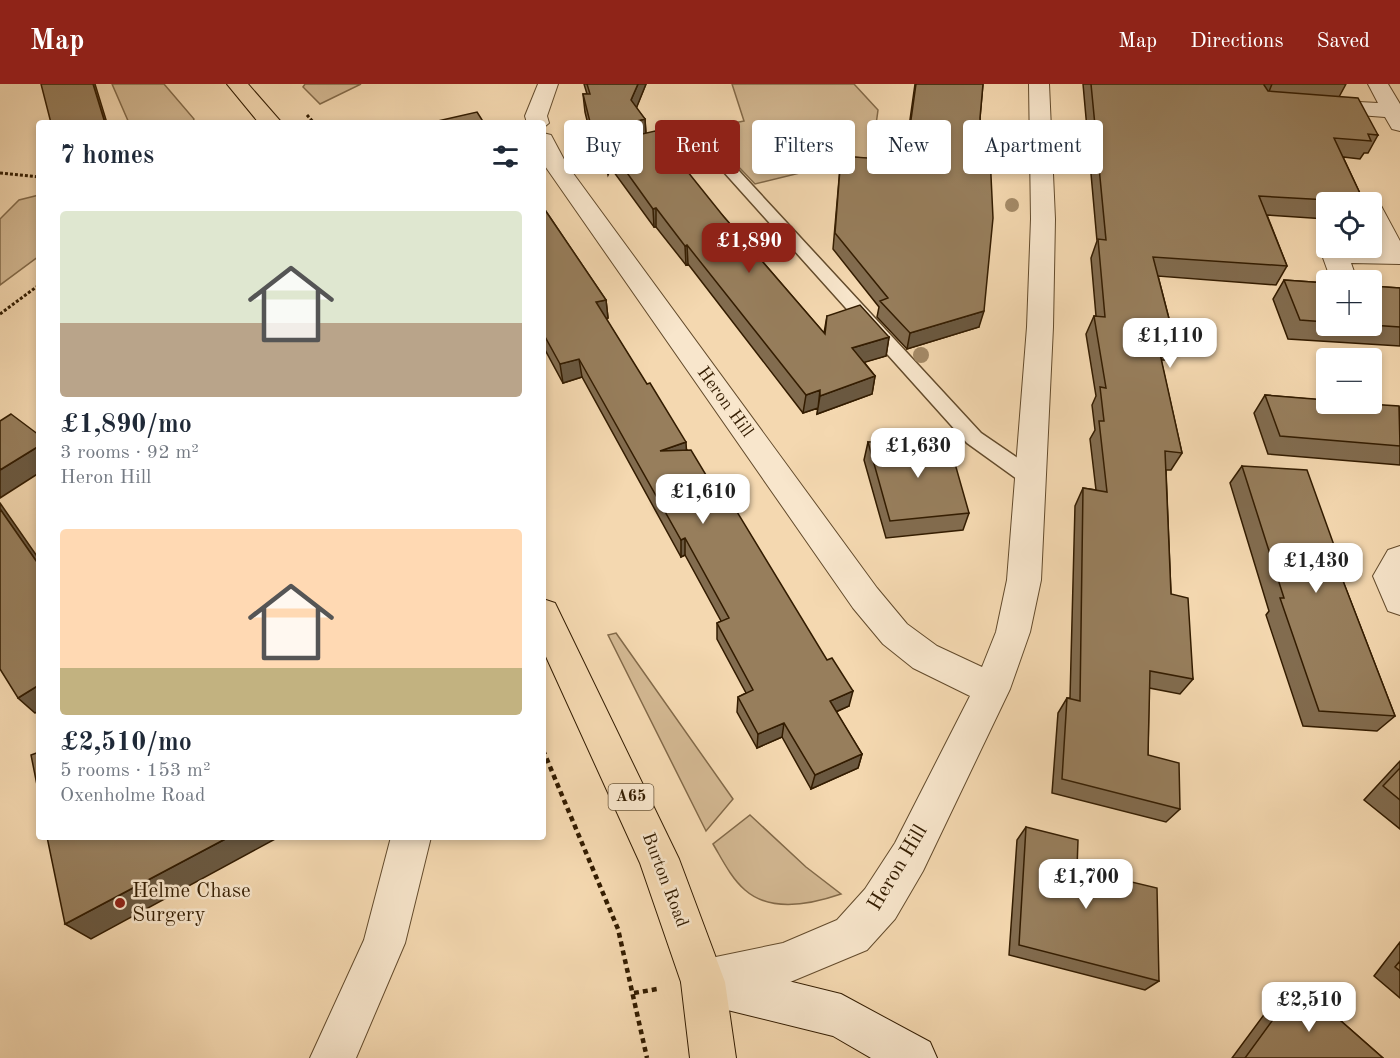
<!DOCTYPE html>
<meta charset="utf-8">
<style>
:root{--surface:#fff;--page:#f2f2f3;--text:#1f2937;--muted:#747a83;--accent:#8f2418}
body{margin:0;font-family:"Old Standard TT",serif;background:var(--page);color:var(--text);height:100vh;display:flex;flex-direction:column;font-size:22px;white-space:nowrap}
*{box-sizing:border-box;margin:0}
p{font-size:20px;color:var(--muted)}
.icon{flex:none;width:33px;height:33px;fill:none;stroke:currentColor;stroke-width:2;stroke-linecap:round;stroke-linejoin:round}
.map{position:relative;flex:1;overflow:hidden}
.sheet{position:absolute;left:36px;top:36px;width:510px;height:720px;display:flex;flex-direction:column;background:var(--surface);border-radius:6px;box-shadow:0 3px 9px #0003}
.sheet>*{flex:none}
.top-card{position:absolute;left:564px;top:36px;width:570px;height:54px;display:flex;gap:12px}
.fabs{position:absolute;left:1316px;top:108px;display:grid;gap:12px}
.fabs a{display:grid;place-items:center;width:66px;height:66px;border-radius:6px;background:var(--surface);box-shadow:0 3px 9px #0003;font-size:30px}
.price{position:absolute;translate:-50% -51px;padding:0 14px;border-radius:12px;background:#fff;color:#222;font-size:20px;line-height:39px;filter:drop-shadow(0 2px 3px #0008)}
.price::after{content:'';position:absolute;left:50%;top:36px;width:18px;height:14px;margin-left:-9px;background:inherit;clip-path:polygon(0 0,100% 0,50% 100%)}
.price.selected{background:var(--accent);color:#fff}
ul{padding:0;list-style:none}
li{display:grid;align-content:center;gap:12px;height:318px;padding:0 24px}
li span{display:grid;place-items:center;height:186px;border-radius:6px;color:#555}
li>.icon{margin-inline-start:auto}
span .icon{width:108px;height:108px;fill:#fffc;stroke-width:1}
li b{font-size:26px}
h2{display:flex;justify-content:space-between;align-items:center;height:72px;padding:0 24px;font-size:26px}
.pill{padding:0 21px;border-radius:6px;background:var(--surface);box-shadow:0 3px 9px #0003;font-size:21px;line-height:54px}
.pill.selected{background:var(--accent);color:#fff}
header{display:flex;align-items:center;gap:36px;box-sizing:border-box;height:84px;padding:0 30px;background:var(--accent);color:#fff}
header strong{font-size:28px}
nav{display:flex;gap:33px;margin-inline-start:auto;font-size:21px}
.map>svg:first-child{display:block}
</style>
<header>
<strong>Map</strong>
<nav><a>Map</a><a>Directions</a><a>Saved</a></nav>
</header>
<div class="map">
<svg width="1400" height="974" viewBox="0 0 1400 974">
<rect width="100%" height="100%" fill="#f4d8b0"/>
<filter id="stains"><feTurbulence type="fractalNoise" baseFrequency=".00333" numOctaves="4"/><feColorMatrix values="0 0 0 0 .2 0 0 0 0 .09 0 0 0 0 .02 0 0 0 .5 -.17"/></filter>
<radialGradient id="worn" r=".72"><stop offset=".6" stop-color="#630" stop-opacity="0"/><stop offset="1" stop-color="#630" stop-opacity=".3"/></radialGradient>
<path fill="#d3b892" stroke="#836a49" stroke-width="1.5" d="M 112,0 L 164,0 L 194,35 L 192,39 L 129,39 Z
M 305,0 L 361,0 L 320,20 L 303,3 Z
M 732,0 L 854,0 L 878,26 L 872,70 L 876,89 L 816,85 L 755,100 L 713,56 L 691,49 L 668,47 C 694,44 718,43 744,37 Z
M 39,111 L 39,172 L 0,201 L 0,135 L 19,116 Z
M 616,549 L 733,715 L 706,747 L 608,551 Z
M 750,731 L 806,783 L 841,810 C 812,820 771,829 745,806 C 731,794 722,775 713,760 Z"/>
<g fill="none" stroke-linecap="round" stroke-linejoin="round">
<defs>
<path id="service" d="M 676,48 L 696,52 L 715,61 L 981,349 L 1038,388 L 1041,394 L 1038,400 L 1031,402 L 1024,400 L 967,359 L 705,67 L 687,59 L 676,58 L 556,87 L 548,82 L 550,79 Z"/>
<path id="minor" d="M 538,0 L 558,0 L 547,32 L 549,39 L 543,44 L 543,39 L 527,39 L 525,32 Z
M 1029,0 L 1049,0 L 1055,135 L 1053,243 L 1041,496 L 1030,548 L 1010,605 L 923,787 L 895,835 L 867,866 L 783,901 L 706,919 L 691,912 L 684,897 L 691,882 L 706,875 L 783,859 L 837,836 L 865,805 L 895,759 L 970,612 L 913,584 L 883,560 L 853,524 L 545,82 L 543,49 L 551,51 L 567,81 L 877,504 L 907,540 L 937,562 L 982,583 L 996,548 L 1007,496 L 1027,243 L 1031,135 Z
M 1368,0 L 1388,0 L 1400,20 L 1400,47 L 1392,45 L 1385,33 L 1320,28 L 1312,27 L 1309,22 L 1312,17 L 1320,16 L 1378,19 Z
M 1371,116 L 1379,118 L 1400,157 L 1400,180 L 1351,179 L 1357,196 L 1331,196 L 1322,171 L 1326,165 L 1379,164 L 1371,148 L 1371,118 L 1362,118 Z
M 1400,462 L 1400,531 L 1388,527 L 1373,492 L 1388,466 Z
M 391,753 L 431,753 L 405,859 L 356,974 L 310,974 L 364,856 Z"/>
<path id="secondary" d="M 703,876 L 841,910 L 930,958 L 937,974 L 871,974 L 833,952 L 703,920 L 688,913 L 681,898 L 688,883 Z"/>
<path id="primary" d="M 227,0 L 248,0 L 282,39 L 259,39 Z
M 543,515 L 555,519 L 679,775 L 725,898 L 736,974 L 690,974 L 681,898 L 640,779 L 543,566 Z"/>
</defs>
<use href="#service" stroke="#634b2c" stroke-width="3"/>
<use href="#minor" stroke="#634b2c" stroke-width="2"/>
<use href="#secondary" stroke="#331c00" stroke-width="2"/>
<use href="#primary" stroke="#331c00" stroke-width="2"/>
<path stroke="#331c00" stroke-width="3" stroke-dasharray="3 2" stroke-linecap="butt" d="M 307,31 L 314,39
M 0,89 L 39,93
M 0,230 L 39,201"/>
<path stroke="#331c00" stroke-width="4.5" stroke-dasharray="5 4" stroke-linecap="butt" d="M 543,666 L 618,845 L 647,974
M 634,909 L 657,905"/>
<use href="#service" fill="#f8e6cc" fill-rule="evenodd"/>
<use href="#minor" fill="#f8e6cc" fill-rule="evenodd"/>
<use href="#secondary" fill="#f8e6cc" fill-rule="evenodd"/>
<use href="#primary" fill="#f4d8b0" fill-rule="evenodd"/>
</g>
<g fill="#a48a67">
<circle cx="1012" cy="121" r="7"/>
<circle cx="921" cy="271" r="8"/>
</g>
<path fill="#826c4f" stroke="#331c00" stroke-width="1.5" d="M 584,0 L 646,0 L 636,24 L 645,35 L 646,49 L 724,133 L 824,249 L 827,232 L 889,253 L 886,272 L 864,278 L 875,292 L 872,310 L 817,330 L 818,324 L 803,329 L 688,180 L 686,181 L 656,143 L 654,143 L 611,84 L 608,91 L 605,78 L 604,63 L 598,65 L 592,57 L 585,28 L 583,10 L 587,10 Z
M 915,0 L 983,0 L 980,34 L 979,243 L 907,265 L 877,233 L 879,223 L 833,165 L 841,72 L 874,75 L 877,57 L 907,57 Z
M 1083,0 L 1346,0 L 1339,13 L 1378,51 L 1368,69 L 1364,69 L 1360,75 L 1343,73 L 1364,118 L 1326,118 L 1326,135 L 1267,131 L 1287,182 L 1276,201 L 1158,192 L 1175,258 L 1165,276 L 1161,276 L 1182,369 L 1171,386 L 1166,386 L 1171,510 L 1193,595 L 1180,610 L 1149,604 L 1148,671 L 1180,725 L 1166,738 L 1052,709 L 1058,629 L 1067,614 L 1070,614 L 1075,422 L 1083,404 L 1096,406 L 1090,355 L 1095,346 L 1092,321 L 1096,312 L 1086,250 L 1094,232 L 1096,232 L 1091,174 L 1097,157 Z
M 543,123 L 606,216 L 608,234 L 606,235 L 687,366 L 721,416 L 849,622 L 836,628 L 862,670 L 858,684 L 811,705 L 782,653 L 757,664 L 737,628 L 738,613 L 746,609 L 717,555 L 717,539 L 721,537 L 685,471 L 681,473 L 582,293 L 563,299 L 543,262 Z
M 1284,196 L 1326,199 L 1326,242 L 1371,242 L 1371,202 L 1400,204 L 1400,262 L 1288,255 L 1273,215 Z
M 1265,311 L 1400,323 L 1400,381 L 1268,370 L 1254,329 Z
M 868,358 L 969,429 L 963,446 L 886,454 L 864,376 Z
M 1242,382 L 1344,489 L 1341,492 L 1395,632 L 1377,647 L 1303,642 L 1266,531 L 1269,527 L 1230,399 Z
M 1400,677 L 1400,745 L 1364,716 Z
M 1026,743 L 1159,897 L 1145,906 L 1009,871 L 1017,756 Z
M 1400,858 L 1400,914 L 1374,892 Z
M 1299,900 L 1383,974 L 1232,974 L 1280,909 Z"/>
<path fill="#6a5840" stroke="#331c00" stroke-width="1.5" d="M 93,0 L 95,0 L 107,39 L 105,39 Z
M 638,0 L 646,0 L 632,35 L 631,16 Z
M 1264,0 L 1272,0 L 1268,10 L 1258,12 Z
M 645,35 L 646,53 L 603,59 L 604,63 L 598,65 L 596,47 Z
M 610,65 L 611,84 L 608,91 L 607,72 Z
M 656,124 L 656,143 L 654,143 L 653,125 Z
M 687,161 L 688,180 L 686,181 L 685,162 Z
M 606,216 L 608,234 L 598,237 L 596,218 Z
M 984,227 L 979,243 L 907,265 L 910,249 Z
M 889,253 L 886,272 L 849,283 L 852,264 Z
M 579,275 L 582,293 L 563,299 L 560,280 Z
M 875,292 L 872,310 L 817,330 L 820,312 Z
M 820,306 L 818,324 L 803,329 L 806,311 Z
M 686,358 L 687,376 L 660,367 Z
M 39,362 L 39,389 L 0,414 L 0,386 Z
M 0,419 L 39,475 L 39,481 L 0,425 Z
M 685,454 L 685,471 L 681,473 L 681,456 Z
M 39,601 L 39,626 L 35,629 L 18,614 Z
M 853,607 L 849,622 L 826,632 L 830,617 Z
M 784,639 L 782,653 L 757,664 L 758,650 Z
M 862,670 L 858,684 L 811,705 L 815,691 Z
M 229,753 L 277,753 L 277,754 L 91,855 L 65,840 Z"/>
<path fill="#977e5c" stroke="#331c00" stroke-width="1.5" d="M 41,0 L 93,0 L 105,39 L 51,39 Z
M 587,0 L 638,0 L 631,16 L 645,35 L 596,47 L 590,38 L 583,10 L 590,10 Z
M 916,0 L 983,0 L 980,34 L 981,71 L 990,71 L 993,134 L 984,227 L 910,249 L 880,217 L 888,214 L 835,149 L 841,72 L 880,75 L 877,57 L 908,57 Z
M 1091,0 L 1264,0 L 1264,1 L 1268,7 L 1358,14 L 1378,51 L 1368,50 L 1371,57 L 1334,54 L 1364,118 L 1259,112 L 1287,182 L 1153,173 L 1175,258 L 1157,256 L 1182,369 L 1165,367 L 1171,510 L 1188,514 L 1193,595 L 1150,587 L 1148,671 L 1179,679 L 1180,725 L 1062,695 L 1067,614 L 1080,617 L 1083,404 L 1107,408 L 1099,337 L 1104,337 L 1100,303 L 1106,304 L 1094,232 L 1105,233 L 1098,155 L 1106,156 Z
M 477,28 L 484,39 L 429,39 Z
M 655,47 L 724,133 L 825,250 L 827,232 L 860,221 L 889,253 L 852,264 L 875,292 L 820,312 L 820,306 L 806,311 L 687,161 L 685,162 L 656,124 L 653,125 L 610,65 L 607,72 L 603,59 Z
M 543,123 L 606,216 L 596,218 L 647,300 L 650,299 L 686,358 L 660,367 L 691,366 L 721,416 L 728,413 L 827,576 L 832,574 L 853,607 L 830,617 L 862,670 L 815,691 L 784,639 L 758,650 L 738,613 L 753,606 L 717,539 L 729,534 L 685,454 L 681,456 L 579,275 L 560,280 L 543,249 Z
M 1284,196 L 1326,199 L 1326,238 L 1300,236 Z
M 1371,202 L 1400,204 L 1400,243 L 1371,241 Z
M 1265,311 L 1326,316 L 1326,320 L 1368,320 L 1399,322 L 1400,362 L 1280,352 Z
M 11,330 L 39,351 L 39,362 L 0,386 L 0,337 Z
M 948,355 L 969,429 L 890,437 L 868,358 Z
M 1242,382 L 1307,386 L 1344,489 L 1340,489 L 1395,632 L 1319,627 L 1280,514 L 1284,514 Z
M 0,425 L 39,481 L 39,601 L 18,614 L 0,585 Z
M 39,668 L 39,711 L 31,671 Z
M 1400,684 L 1400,716 L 1383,702 Z
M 1026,743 L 1078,756 L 1077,785 L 1157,804 L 1159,897 L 1019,861 Z
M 47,753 L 229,753 L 65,840 Z
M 1400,877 L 1400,887 L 1395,883 Z
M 1299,900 L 1383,974 L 1245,974 Z"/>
<circle fill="#8f2418" stroke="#f8e6cc" stroke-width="2" cx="120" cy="819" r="6"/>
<g text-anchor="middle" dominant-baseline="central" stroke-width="5" stroke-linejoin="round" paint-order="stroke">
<rect fill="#f8e6cc" stroke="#6e593d" stroke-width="1.5" x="608.5" y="700" width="45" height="26" rx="4.5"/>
<g font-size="16" font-weight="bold" fill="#331c00">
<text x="631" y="713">A65</text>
</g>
<g font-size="18" fill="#331c00" stroke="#f8e6cc">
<text transform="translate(725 318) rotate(54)">Heron Hill</text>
<text transform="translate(665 796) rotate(69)">Burton Road</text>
</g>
<g font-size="21" fill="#331c00" stroke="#f8e6cc">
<text transform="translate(898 784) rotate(-59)">Heron Hill</text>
</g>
<g font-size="21" fill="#331c00" stroke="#f8e6cc" text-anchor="start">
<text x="132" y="807">Helme Chase<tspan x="132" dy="24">Surgery</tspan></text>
</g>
</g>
<rect width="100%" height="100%" filter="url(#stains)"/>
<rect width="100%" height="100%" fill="url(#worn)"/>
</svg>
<div class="fabs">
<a><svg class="icon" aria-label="locate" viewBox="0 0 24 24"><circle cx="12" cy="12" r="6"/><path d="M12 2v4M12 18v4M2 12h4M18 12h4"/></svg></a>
<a>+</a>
<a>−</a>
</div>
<b class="price selected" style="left:749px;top:190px">£1,890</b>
<b class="price" style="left:1170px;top:285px">£1,110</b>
<b class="price" style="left:918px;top:395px">£1,630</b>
<b class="price" style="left:703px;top:441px">£1,610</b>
<b class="price" style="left:1316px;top:510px">£1,430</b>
<b class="price" style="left:1086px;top:826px">£1,700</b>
<b class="price" style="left:1309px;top:949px">£2,510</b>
<div class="top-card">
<a class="pill">Buy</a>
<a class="pill selected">Rent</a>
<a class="pill">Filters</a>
<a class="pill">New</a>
<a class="pill">Apartment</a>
</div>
<section class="sheet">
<h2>7 homes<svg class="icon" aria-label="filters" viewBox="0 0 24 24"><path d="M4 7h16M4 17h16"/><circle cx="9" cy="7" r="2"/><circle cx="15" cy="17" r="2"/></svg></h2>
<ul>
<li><span style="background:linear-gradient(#dfe7d0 60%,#b9a48a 0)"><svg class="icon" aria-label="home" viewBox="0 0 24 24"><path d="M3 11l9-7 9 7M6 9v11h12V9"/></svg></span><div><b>£1,890/mo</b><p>3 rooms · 92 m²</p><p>Heron Hill</p></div></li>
<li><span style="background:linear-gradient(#ffd9b3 75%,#c2b280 0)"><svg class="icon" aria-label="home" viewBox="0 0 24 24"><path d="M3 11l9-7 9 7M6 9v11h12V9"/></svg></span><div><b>£2,510/mo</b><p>5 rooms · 153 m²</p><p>Oxenholme Road</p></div></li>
</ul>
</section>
</div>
